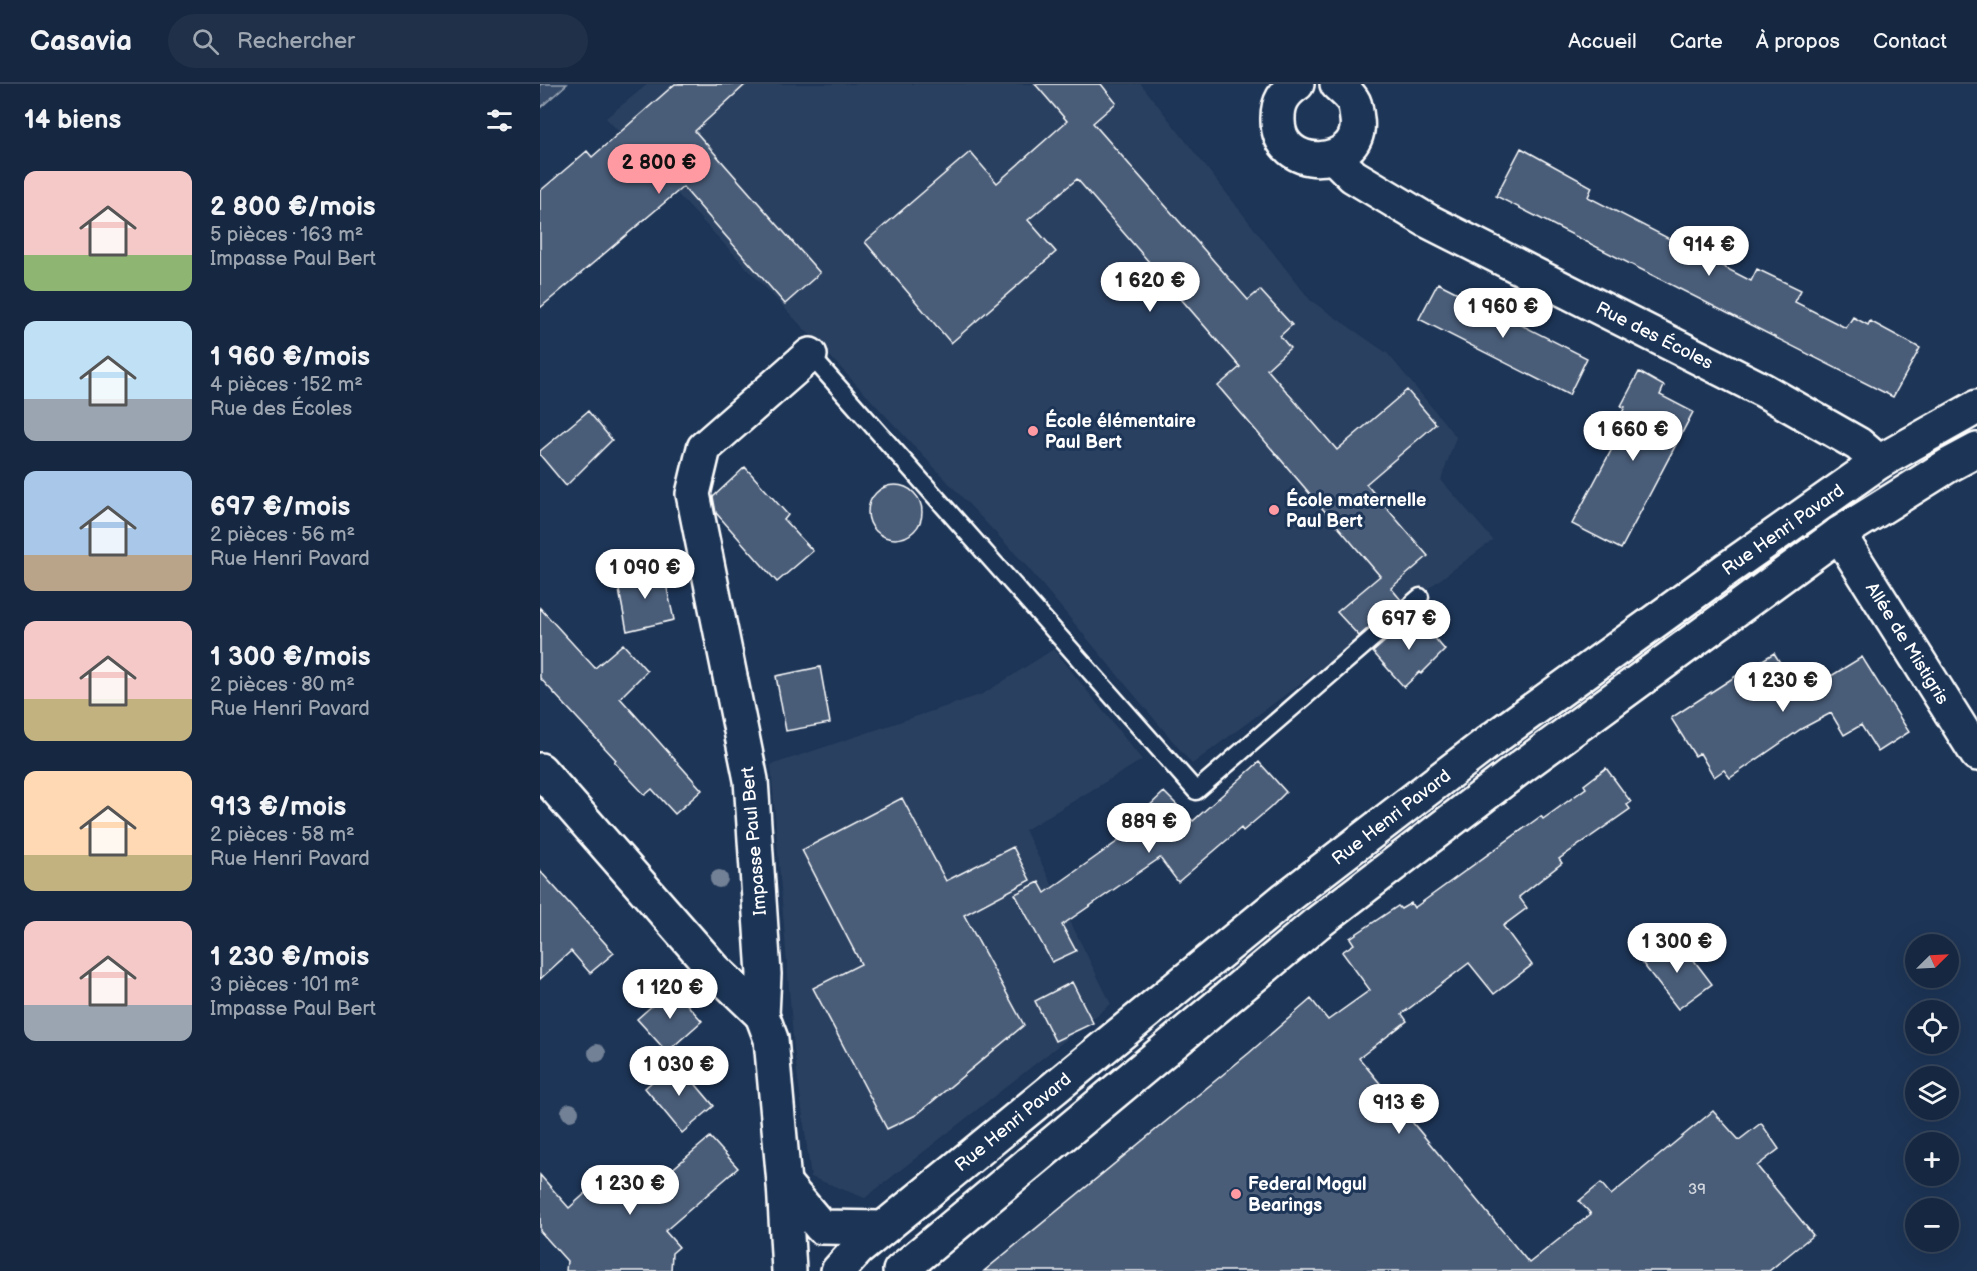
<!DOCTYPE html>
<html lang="fr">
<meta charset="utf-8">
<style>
:root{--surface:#162841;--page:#1f3048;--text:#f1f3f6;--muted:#9ea6b1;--line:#35445a;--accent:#ff9aa2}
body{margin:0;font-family:"Balsamiq Sans",sans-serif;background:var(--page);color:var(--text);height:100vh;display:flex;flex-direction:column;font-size:22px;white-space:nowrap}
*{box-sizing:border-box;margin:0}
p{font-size:20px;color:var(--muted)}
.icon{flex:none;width:33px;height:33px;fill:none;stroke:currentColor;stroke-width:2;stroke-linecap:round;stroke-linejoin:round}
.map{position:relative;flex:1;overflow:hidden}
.side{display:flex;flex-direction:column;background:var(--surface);width:540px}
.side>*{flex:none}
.needle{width:39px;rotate:66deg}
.fabs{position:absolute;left:1365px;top:850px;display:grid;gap:12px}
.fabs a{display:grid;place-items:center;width:54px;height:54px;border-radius:50%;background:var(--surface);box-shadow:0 6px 24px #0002,0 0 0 2px var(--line);font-size:30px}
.price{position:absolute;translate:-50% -51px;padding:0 14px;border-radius:21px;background:#fff;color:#222;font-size:20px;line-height:39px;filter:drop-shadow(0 2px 3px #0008)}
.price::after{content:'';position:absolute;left:50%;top:36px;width:18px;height:14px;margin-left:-9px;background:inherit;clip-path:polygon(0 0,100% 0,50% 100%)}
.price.current{background:var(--accent);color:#111}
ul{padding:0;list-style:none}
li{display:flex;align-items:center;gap:18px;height:150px;padding:0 24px}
li span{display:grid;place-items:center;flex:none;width:168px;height:120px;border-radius:12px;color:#555}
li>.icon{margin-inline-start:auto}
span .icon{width:72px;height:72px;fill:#fffc;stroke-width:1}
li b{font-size:26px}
h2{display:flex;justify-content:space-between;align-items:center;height:72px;padding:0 24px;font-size:26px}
header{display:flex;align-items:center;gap:36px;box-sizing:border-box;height:84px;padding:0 30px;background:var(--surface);border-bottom:2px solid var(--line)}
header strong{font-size:28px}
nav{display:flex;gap:33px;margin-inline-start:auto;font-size:21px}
.search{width:420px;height:54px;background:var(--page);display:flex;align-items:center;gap:15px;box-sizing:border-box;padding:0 21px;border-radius:33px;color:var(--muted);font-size:22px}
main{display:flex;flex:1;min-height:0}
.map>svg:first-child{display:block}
</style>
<header>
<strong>Casavia</strong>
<div class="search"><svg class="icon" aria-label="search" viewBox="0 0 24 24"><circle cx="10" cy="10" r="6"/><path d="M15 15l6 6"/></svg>Rechercher</div>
<nav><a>Accueil</a><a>Carte</a><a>À propos</a><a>Contact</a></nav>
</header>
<main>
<section class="side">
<h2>14 biens<svg class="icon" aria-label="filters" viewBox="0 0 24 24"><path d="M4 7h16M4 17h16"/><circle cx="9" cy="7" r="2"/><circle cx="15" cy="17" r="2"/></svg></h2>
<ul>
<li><span style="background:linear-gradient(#f6c9c9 70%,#8fb573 0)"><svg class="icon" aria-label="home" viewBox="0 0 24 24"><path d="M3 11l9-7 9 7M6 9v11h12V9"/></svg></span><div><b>2 800 €/mois</b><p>5 pièces · 163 m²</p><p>Impasse Paul Bert</p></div></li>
<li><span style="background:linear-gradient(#bfe0f5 65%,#9aa5b1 0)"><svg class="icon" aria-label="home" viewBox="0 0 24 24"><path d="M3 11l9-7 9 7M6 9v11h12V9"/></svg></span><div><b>1 960 €/mois</b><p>4 pièces · 152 m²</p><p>Rue des Écoles</p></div></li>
<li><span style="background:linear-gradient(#a9c7e8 70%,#b9a48a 0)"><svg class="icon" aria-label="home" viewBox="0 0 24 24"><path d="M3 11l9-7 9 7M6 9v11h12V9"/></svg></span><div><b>697 €/mois</b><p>2 pièces · 56 m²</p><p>Rue Henri Pavard</p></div></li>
<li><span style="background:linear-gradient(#f6c9c9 65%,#c2b280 0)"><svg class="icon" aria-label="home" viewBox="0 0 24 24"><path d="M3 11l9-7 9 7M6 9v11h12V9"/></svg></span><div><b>1 300 €/mois</b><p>2 pièces · 80 m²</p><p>Rue Henri Pavard</p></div></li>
<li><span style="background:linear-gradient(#ffd9b3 70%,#c2b280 0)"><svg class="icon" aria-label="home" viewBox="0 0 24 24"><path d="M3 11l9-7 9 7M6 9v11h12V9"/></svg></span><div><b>913 €/mois</b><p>2 pièces · 58 m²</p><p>Rue Henri Pavard</p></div></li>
<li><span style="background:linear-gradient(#f6c9c9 70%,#9aa5b1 0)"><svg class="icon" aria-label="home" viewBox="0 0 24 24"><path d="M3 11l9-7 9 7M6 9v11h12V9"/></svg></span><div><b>1 230 €/mois</b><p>3 pièces · 101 m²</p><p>Impasse Paul Bert</p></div></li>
</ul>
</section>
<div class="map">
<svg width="1437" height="1187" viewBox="0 0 1437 1187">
<rect width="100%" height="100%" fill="#1d3557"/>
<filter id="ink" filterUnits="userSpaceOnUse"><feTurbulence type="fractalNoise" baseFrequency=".0167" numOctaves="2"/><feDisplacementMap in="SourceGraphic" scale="12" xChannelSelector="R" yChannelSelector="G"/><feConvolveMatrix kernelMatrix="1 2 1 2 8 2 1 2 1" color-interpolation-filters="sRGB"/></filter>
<g filter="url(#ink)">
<path fill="#2a4161" d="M 108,0 L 601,0 L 770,216 L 848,270 L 916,353 L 901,396 L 953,456 L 652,680 L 484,479 L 66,34 Z
M 514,565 L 602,676 L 485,746 L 571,920 L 325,1114 L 271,1093 L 254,965 L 231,681 L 443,610 Z"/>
<path fill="#364b69" stroke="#9aa5b4" stroke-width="1.5" d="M 0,0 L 27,0 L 0,24 Z"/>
<path fill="#4a5d79" stroke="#fff" stroke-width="1.5" d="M 135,0 L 206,0 L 155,47 L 280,189 L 245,220 L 143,103 L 0,224 L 0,107 L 47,67 L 52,73 Z
M 495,0 L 561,0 L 576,19 L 553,39 L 708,216 L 720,206 L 752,241 L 740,252 L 750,264 L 727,285 L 797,366 L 867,306 L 896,340 L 826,400 L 888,472 L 851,504 L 861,516 L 819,552 L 797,528 L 840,492 L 678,302 L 700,283 L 537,95 L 488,136 L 516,168 L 411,259 L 325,158 L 430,68 L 457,99 L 527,37 Z
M 981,64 L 1052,103 L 1048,113 L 1211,197 L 1217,185 L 1261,206 L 1255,218 L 1306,244 L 1313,233 L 1328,241 L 1330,237 L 1380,264 L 1353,313 L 956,112 Z
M 898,199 L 1047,274 L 1029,311 L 879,235 Z
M 1099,288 L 1124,302 L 1120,311 L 1153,328 L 1081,465 L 1032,440 L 1074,361 L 1067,357 L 1085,323 L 1081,322 Z
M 48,327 L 72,356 L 26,402 L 0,371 L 0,367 Z
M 205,383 L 248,431 L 244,436 L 273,467 L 237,498 L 176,429 L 173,413 Z
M328 428a27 27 0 1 1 54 0a27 27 0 1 1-54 0Z
M 123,486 L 134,536 L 87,547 L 77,496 Z
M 0,524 L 55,584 L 83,560 L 107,587 L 80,614 L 162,706 L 135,730 L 112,705 L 105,711 L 74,678 L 76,676 L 0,594 Z
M 875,531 L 905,566 L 881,590 L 880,588 L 864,603 L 833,568 Z
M 1234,569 L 1260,611 L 1322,573 L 1369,648 L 1338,668 L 1321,641 L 1304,651 L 1291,629 L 1261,645 L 1190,694 L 1184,686 L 1174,693 L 1160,669 L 1155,672 L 1131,634 L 1196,592 Z
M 280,583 L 290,639 L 246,647 L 236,592 Z
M 719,678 L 746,708 L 730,724 L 703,747 L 701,744 L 638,798 L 620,774 L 522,841 L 536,867 L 512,878 L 475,810 L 499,798 L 505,809 L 612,733 L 605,726 L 624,708 L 653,737 Z
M 1066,684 L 1091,718 L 1087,721 L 1090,725 L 1019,775 L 1022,779 L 979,813 L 987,824 L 963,842 L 992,881 L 954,910 L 929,879 L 862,930 L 867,937 L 819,974 L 989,1179 L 1051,1130 L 1039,1117 L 1061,1099 L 1071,1111 L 1173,1027 L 1199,1056 L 1221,1039 L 1239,1065 L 1217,1082 L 1273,1151 L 1229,1187 L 444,1187 L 709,969 L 771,915 L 788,936 L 830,906 L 802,868 L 814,860 L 810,854 L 858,822 L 861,825 L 871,819 L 874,824 L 1001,732 L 1003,735 L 1046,704 L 1044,701 Z
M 362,714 L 406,797 L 473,763 L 490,796 L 424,831 L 484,941 L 376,1031 L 347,1045 L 273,904 L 321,880 L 262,766 Z
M 0,787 L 74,869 L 50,889 L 31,867 L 0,895 Z
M 1137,854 L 1172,900 L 1138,925 L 1103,880 Z
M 532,898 L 553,939 L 515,957 L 495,917 Z
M 132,904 L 162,937 L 127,968 L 97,935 Z
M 136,977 L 174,1022 L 142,1049 L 105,1004 Z
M 170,1053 L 198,1084 L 125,1147 L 139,1163 L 132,1169 L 131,1187 L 26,1187 L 27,1177 L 0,1147 L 0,1091 L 29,1124 L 69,1088 L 95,1117 Z"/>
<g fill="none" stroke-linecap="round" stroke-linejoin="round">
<defs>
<path id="service" d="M 270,271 L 656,707 L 880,513"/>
<g id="minor">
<path d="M 757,0 C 744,9 738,18 738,34 C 736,91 824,85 817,35 C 816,29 816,21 813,17 C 810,11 802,5 797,0"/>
<path id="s1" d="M 794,73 L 813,92 L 888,137 L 1223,306 L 1318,360 L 1339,378"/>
<path id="s2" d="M 1299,450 L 1437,670"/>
<path d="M 0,686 L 175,886 L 222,931"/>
<path d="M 244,1099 L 281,1143 L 343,1144"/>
<path d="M 249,1187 L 244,1099 L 231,955 L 222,931 L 224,890 L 211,696 L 153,410 L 164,364 L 270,271"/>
</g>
<g id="primary">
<path id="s3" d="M 298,1187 L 318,1165 L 746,814 L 950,657 L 1187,485 L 1339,378 L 1437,323"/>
<path d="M 360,1187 L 776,840 L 977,686 L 1299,450 L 1409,381 L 1437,366"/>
</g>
</defs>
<use href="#service" stroke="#fff" stroke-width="21"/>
<use href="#minor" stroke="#fff" stroke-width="38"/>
<use href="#primary" stroke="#fff" stroke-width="38"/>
<use href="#service" stroke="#1d3557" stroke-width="16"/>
<use href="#minor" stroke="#1d3557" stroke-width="33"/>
<use href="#primary" stroke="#1d3557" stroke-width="33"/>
</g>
<g fill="#738196">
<circle cx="179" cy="795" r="9"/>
<circle cx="57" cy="969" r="9"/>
<circle cx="30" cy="1028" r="9"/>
</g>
</g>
<g fill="#ff9aa2" stroke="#1d3557" stroke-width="2">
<circle cx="493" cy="347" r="6"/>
<circle cx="734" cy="426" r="6"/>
<circle cx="696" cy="1110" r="6"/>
</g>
<g text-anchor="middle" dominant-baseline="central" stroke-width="6" stroke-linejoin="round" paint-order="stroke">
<g font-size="15" fill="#d2d6de">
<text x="1157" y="1105">39</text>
</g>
<g font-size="18" fill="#fff" stroke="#1d3557">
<text stroke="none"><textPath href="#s1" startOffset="368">Rue des Écoles</textPath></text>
<text stroke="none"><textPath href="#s3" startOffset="1202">Rue Henri Pavard</textPath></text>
<text stroke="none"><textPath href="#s2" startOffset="129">Allée de Mistigris</textPath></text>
<text stroke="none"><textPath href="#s3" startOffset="716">Rue Henri Pavard</textPath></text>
<text transform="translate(214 757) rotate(-95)">Impasse Paul Bert</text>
<text stroke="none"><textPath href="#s3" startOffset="230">Rue Henri Pavard</textPath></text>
</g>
<g font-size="18" font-weight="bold" fill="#fff" stroke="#1d3557" text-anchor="start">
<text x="505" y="337">École élémentaire<tspan x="505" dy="21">Paul Bert</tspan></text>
<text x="746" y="416">École maternelle<tspan x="746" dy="21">Paul Bert</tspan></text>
<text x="708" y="1100">Federal Mogul<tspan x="708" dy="21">Bearings</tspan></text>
</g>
</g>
</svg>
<div class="fabs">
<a><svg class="needle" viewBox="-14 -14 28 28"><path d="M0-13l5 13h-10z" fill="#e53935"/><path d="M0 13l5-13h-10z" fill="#9ea6b1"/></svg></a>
<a><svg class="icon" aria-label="locate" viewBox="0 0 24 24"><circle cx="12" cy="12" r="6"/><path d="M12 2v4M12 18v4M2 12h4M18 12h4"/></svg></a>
<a><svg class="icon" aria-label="layers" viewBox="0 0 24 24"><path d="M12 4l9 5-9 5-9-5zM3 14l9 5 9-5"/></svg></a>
<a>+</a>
<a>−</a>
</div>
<b class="price current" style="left:119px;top:111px">2 800 €</b>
<b class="price" style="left:1169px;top:193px">914 €</b>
<b class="price" style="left:610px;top:229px">1 620 €</b>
<b class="price" style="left:963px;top:255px">1 960 €</b>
<b class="price" style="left:1093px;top:378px">1 660 €</b>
<b class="price" style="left:105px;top:516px">1 090 €</b>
<b class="price" style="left:869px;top:567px">697 €</b>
<b class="price" style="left:1243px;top:629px">1 230 €</b>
<b class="price" style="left:609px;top:770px">889 €</b>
<b class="price" style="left:1137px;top:890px">1 300 €</b>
<b class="price" style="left:130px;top:936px">1 120 €</b>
<b class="price" style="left:139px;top:1013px">1 030 €</b>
<b class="price" style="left:859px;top:1051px">913 €</b>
<b class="price" style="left:90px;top:1132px">1 230 €</b>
</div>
</main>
